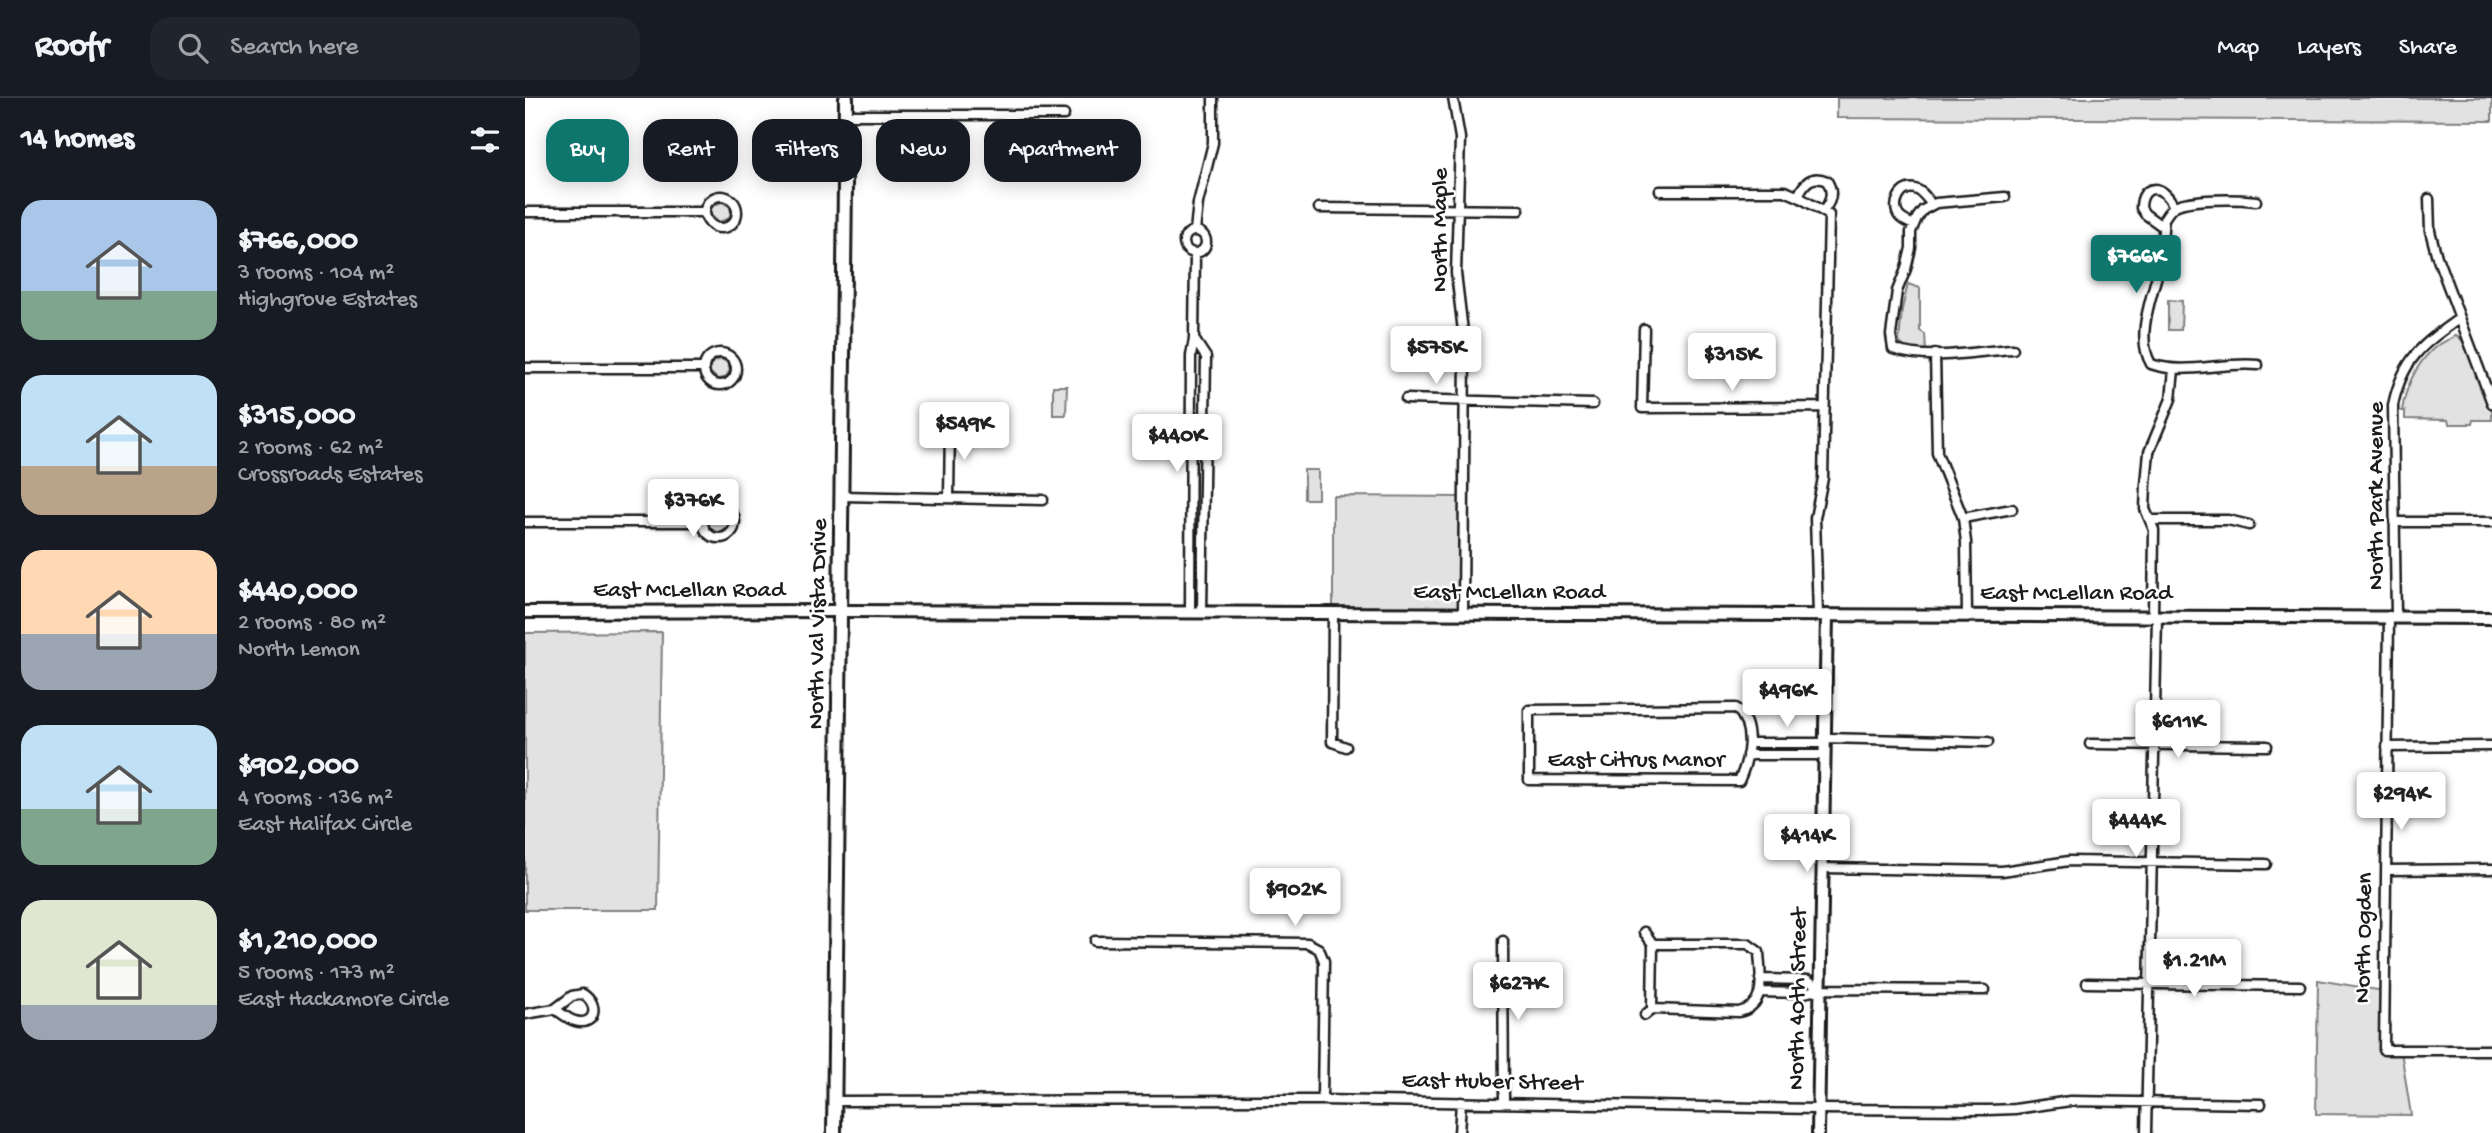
<!DOCTYPE html>
<meta charset="utf-8">
<style>
:root{--surface:#171b24;--page:#20242c;--text:#f1f3f6;--muted:#9ea1a6;--line:#363941;--accent:#0f766e}
body{margin:0;font-family:"Gochi Hand",sans-serif;background:var(--page);color:var(--text);height:100vh;display:flex;flex-direction:column;font-size:26px;white-space:nowrap}
*{box-sizing:border-box;margin:0}
p{font-size:23px;color:var(--muted)}
.icon{flex:none;width:38px;height:38px;fill:none;stroke:currentColor;stroke-width:2;stroke-linecap:round;stroke-linejoin:round}
.map{position:relative;flex:1;overflow:hidden}
.details{display:flex;flex-direction:column;background:var(--surface);width:525px}
.details>*{flex:none}
.hud{position:absolute;left:21px;top:21px;width:665px;height:63px;display:flex;gap:14px}
.price{position:absolute;translate:-50% -60px;padding:0 16px;border-radius:7px;background:#fff;color:#222;font-size:23px;line-height:46px;filter:drop-shadow(0 2px 4px #0008)}
.price::after{content:'';position:absolute;left:50%;top:42px;width:21px;height:16px;margin-left:-10px;background:inherit;clip-path:polygon(0 0,100% 0,50% 100%)}
.price.on{background:var(--accent);color:#fff}
ul{padding:0;list-style:none}
li{display:flex;align-items:center;gap:21px;height:175px;padding:0 21px}
li span{display:grid;place-items:center;flex:none;width:196px;height:140px;border-radius:21px;color:#555}
li>.icon{margin-inline-start:auto}
span .icon{width:84px;height:84px;fill:#fffc;stroke-width:1}
li b{font-size:30px}
h2{display:flex;justify-content:space-between;align-items:center;height:84px;padding:0 21px;font-size:30px}
.chip{padding:0 24px;border-radius:21px;background:var(--surface);box-shadow:0 4px 18px #0003;font-size:24px;line-height:63px}
.chip.on{background:var(--accent);color:#fff}
header{display:flex;align-items:center;gap:42px;box-sizing:border-box;height:98px;padding:0 35px;background:var(--surface);border-bottom:2px solid var(--line)}
header strong{font-size:33px}
nav{display:flex;gap:38px;margin-inline-start:auto;font-size:24px}
.search{width:490px;height:63px;background:var(--page);display:flex;align-items:center;gap:18px;box-sizing:border-box;padding:0 24px;border-radius:21px;color:var(--muted);font-size:26px}
main{display:flex;flex:1;min-height:0}
.map>svg:first-child{display:block}
</style>
<header>
<strong>Roofr</strong>
<div class="search"><svg class="icon" aria-label="search" viewBox="0 0 24 24"><circle cx="10" cy="10" r="6"/><path d="M15 15l6 6"/></svg>Search here</div>
<nav><a>Map</a><a>Layers</a><a>Share</a></nav>
</header>
<main>
<section class="details">
<h2>14 homes<svg class="icon" aria-label="filters" viewBox="0 0 24 24"><path d="M4 7h16M4 17h16"/><circle cx="9" cy="7" r="2"/><circle cx="15" cy="17" r="2"/></svg></h2>
<ul>
<li><span style="background:linear-gradient(#a9c7e8 65%,#7fa58c 0)"><svg class="icon" aria-label="home" viewBox="0 0 24 24"><path d="M3 11l9-7 9 7M6 9v11h12V9"/></svg></span><div><b>$766,000</b><p>3 rooms · 104 m²</p><p>Highgrove Estates</p></div></li>
<li><span style="background:linear-gradient(#bfe0f5 65%,#b9a48a 0)"><svg class="icon" aria-label="home" viewBox="0 0 24 24"><path d="M3 11l9-7 9 7M6 9v11h12V9"/></svg></span><div><b>$315,000</b><p>2 rooms · 62 m²</p><p>Crossroads Estates</p></div></li>
<li><span style="background:linear-gradient(#ffd9b3 60%,#9aa5b1 0)"><svg class="icon" aria-label="home" viewBox="0 0 24 24"><path d="M3 11l9-7 9 7M6 9v11h12V9"/></svg></span><div><b>$440,000</b><p>2 rooms · 80 m²</p><p>North Lemon</p></div></li>
<li><span style="background:linear-gradient(#bfe0f5 60%,#7fa58c 0)"><svg class="icon" aria-label="home" viewBox="0 0 24 24"><path d="M3 11l9-7 9 7M6 9v11h12V9"/></svg></span><div><b>$902,000</b><p>4 rooms · 136 m²</p><p>East Halifax Circle</p></div></li>
<li><span style="background:linear-gradient(#dfe7d0 75%,#9aa5b1 0)"><svg class="icon" aria-label="home" viewBox="0 0 24 24"><path d="M3 11l9-7 9 7M6 9v11h12V9"/></svg></span><div><b>$1,210,000</b><p>5 rooms · 173 m²</p><p>East Hackamore Circle</p></div></li>
</ul>
</section>
<div class="map">
<svg width="1967" height="1035" viewBox="0 0 1967 1035">
<rect width="100%" height="100%" fill="#fff"/>
<filter id="ink" filterUnits="userSpaceOnUse"><feTurbulence type="fractalNoise" baseFrequency=".0143" numOctaves="2"/><feDisplacementMap in="SourceGraphic" scale="14" xChannelSelector="R" yChannelSelector="G"/><feConvolveMatrix kernelMatrix="1 2 1 2 8 2 1 2 1" color-interpolation-filters="sRGB"/></filter>
<g filter="url(#ink)">
<path fill="#e2e2e2" stroke="#7f7f7f" stroke-width="2" d="M 1312,0 L 1967,0 L 1967,23 L 1312,20 Z
M 197,104 L 205,109 L 206,115 L 203,121 L 193,124 L 183,114 L 189,107 Z
M 1383,186 L 1395,190 L 1395,233 L 1400,236 L 1401,253 L 1380,250 L 1374,244 L 1377,211 Z
M 1643,202 L 1657,203 L 1656,232 L 1643,232 Z
M 1931,237 C 1946,245 1960,295 1967,312 L 1967,322 L 1948,322 L 1947,326 L 1924,326 L 1923,322 L 1880,321 L 1880,313 L 1877,313 C 1880,291 1890,268 1907,252 C 1913,246 1924,242 1931,237 Z
M 196,261 L 202,264 L 205,272 L 200,280 L 192,281 L 182,271 L 188,264 Z
M 528,288 L 542,288 L 541,317 L 528,317 Z
M 779,372 L 793,372 L 793,401 L 779,401 Z
M 808,398 L 938,399 L 938,515 L 808,515 Z
M 195,414 L 201,417 L 204,425 L 201,431 C 192,437 185,432 181,424 L 187,417 Z
M 137,534 L 133,812 L 0,812 L 0,535 Z
M 1793,882 L 1859,893 L 1859,951 L 1876,953 L 1886,1017 L 1791,1016 Z"/>
<g fill="none" stroke-linecap="round" stroke-linejoin="round">
<defs>
<path id="minor" d="M 928,0 L 935,40 L 931,175 L 940,250 L 938,515
M 321,17 L 539,17
M 1135,93 L 1260,93 L 1274,99 L 1304,117 L 1298,380 L 1290,420 L 1293,517
M 1273,98 C 1279,85 1286,76 1302,83 C 1309,94 1306,104 1298,113
M180 114a16 16 0 1 1 32 0a16 16 0 1 1-32 0Z
M 1480,99 L 1411,105 L 1398,112 L 1392,120 L 1386,134 L 1386,150 L 1381,171 L 1372,193 L 1366,237 L 1368,251 C 1404,264 1451,253 1488,251
M 1904,101 L 1905,133 L 1912,159 L 1967,305
M 1731,103 C 1713,101 1666,100 1650,108 C 1645,111 1642,116 1639,121 C 1637,136 1638,150 1635,165 C 1629,195 1609,237 1626,266 C 1660,278 1698,263 1733,267
M 794,110 L 994,112
M 0,114 L 180,114
M 1389,127 C 1384,125 1377,122 1374,118 C 1366,107 1376,87 1390,91 C 1398,93 1402,101 1407,107
M 1638,129 L 1620,116 L 1616,110 C 1616,85 1639,85 1649,109
M 670,133 L 673,105 L 688,45 L 688,0
M659 144a11 11 0 1 1 22 0a11 11 0 1 1-22 0Z
M 1119,231 L 1117,310 L 1298,309
M 669,241 L 681,259 L 677,514
M179 271a16 16 0 1 1 32 0a16 16 0 1 1-32 0Z
M 1410,256 L 1412,355 L 1438,420 L 1441,444 L 1442,517
M 0,270 L 179,270
M 881,301 L 1068,306
M 316,398 L 518,402
M 424,400 L 425,326
M178 424a16 16 0 1 1 32 0a16 16 0 1 1-32 0Z
M 1438,420 L 1487,411
M 1627,422 L 1703,422 L 1724,427
M 0,424 L 178,424
M 1869,424 L 1967,424
M 665,514 L 666,258 L 669,241 L 670,155
M 808,515 L 807,644 L 821,649
M 1628,518 L 1629,432 L 1620,411 L 1621,386 L 1624,354 L 1646,301 L 1649,272
M 1864,518 L 1859,952 L 1967,952
M 1871,518 L 1868,307 C 1878,260 1898,246 1935,220
M 1211,610 C 1231,629 1224,661 1214,683 L 1004,682 L 1004,612 Z
M 1300,640 L 1463,644
M 1224,645 L 1300,645
M 1565,646 L 1742,648
M 1862,649 L 1967,648
M 1222,657 L 1299,657
M 1298,770 L 1477,773 L 1544,763 L 1741,766
M 1861,772 L 1967,771
M 1119,834 L 1128,846 L 1223,846 L 1234,854 C 1235,877 1243,907 1214,914 L 1127,911 L 1120,917
M 570,843 L 783,845 L 794,851 L 799,863 L 797,1002
M 978,843 L 979,1005
M 1235,881 L 1283,882 L 1296,891
M 1562,885 L 1775,888
M 1235,894 L 1279,895 L 1296,891 L 1460,892
M 1127,911 L 1128,846
M 0,916 L 30,911 L 47,898 L 58,896 C 76,908 69,929 50,923 C 43,921 36,915 30,911
M 309,1003 L 797,1002 L 1293,1011 L 1463,1012 L 1490,1011 L 1545,1003 L 1736,1006
M 934,1035 L 936,1004
M 1621,1035 L 1632,518"/>
<path id="tertiary" d="M 0,514 L 315,513 L 1967,520
M 1293,1035 L 1302,517"/>
<path id="secondary" d="M 309,1035 L 321,0"/>
</defs>
<use href="#minor" stroke="#1c1c1c" stroke-width="13"/>
<use href="#tertiary" stroke="#1c1c1c" stroke-width="16"/>
<use href="#secondary" stroke="#1c1c1c" stroke-width="18"/>
<use href="#minor" stroke="#fff" stroke-width="8"/>
<use href="#tertiary" stroke="#fff" stroke-width="10"/>
<use href="#secondary" stroke="#fff" stroke-width="12"/>
</g>
</g>
<g text-anchor="middle" dominant-baseline="central" stroke-width="5" stroke-linejoin="round" paint-order="stroke">
<g font-size="24" fill="#1c1c1c" stroke="#fff">
<text transform="translate(916 132) rotate(-90)">North Maple</text>
<text transform="translate(1852 398) rotate(-90)">North Park Avenue</text>
<text x="164" y="493">East McLellan Road</text>
<text x="984" y="495">East McLellan Road</text>
<text x="1551" y="496">East McLellan Road</text>
<text transform="translate(294 526) rotate(-89)">North Val Vista Drive</text>
<text x="1111" y="663">East Citrus Manor</text>
<text transform="translate(1840 840) rotate(-89)">North Ogden</text>
<text transform="translate(1274 901) rotate(-89)">North 40th Street</text>
<text transform="translate(967 985) rotate(1)">East Huber Street</text>
</g>
</g>
</svg>
<b class="price on" style="left:1611px;top:197px">$766K</b>
<b class="price" style="left:911px;top:288px">$575K</b>
<b class="price" style="left:1207px;top:295px">$315K</b>
<b class="price" style="left:439px;top:364px">$549K</b>
<b class="price" style="left:652px;top:376px">$440K</b>
<b class="price" style="left:168px;top:441px">$376K</b>
<b class="price" style="left:1262px;top:631px">$496K</b>
<b class="price" style="left:1653px;top:662px">$611K</b>
<b class="price" style="left:1876px;top:734px">$294K</b>
<b class="price" style="left:1611px;top:761px">$444K</b>
<b class="price" style="left:1282px;top:776px">$414K</b>
<b class="price" style="left:770px;top:830px">$902K</b>
<b class="price" style="left:1669px;top:901px">$1.21M</b>
<b class="price" style="left:993px;top:924px">$627K</b>
<div class="hud">
<a class="chip on">Buy</a>
<a class="chip">Rent</a>
<a class="chip">Filters</a>
<a class="chip">New</a>
<a class="chip">Apartment</a>
</div>
</div>
</main>
